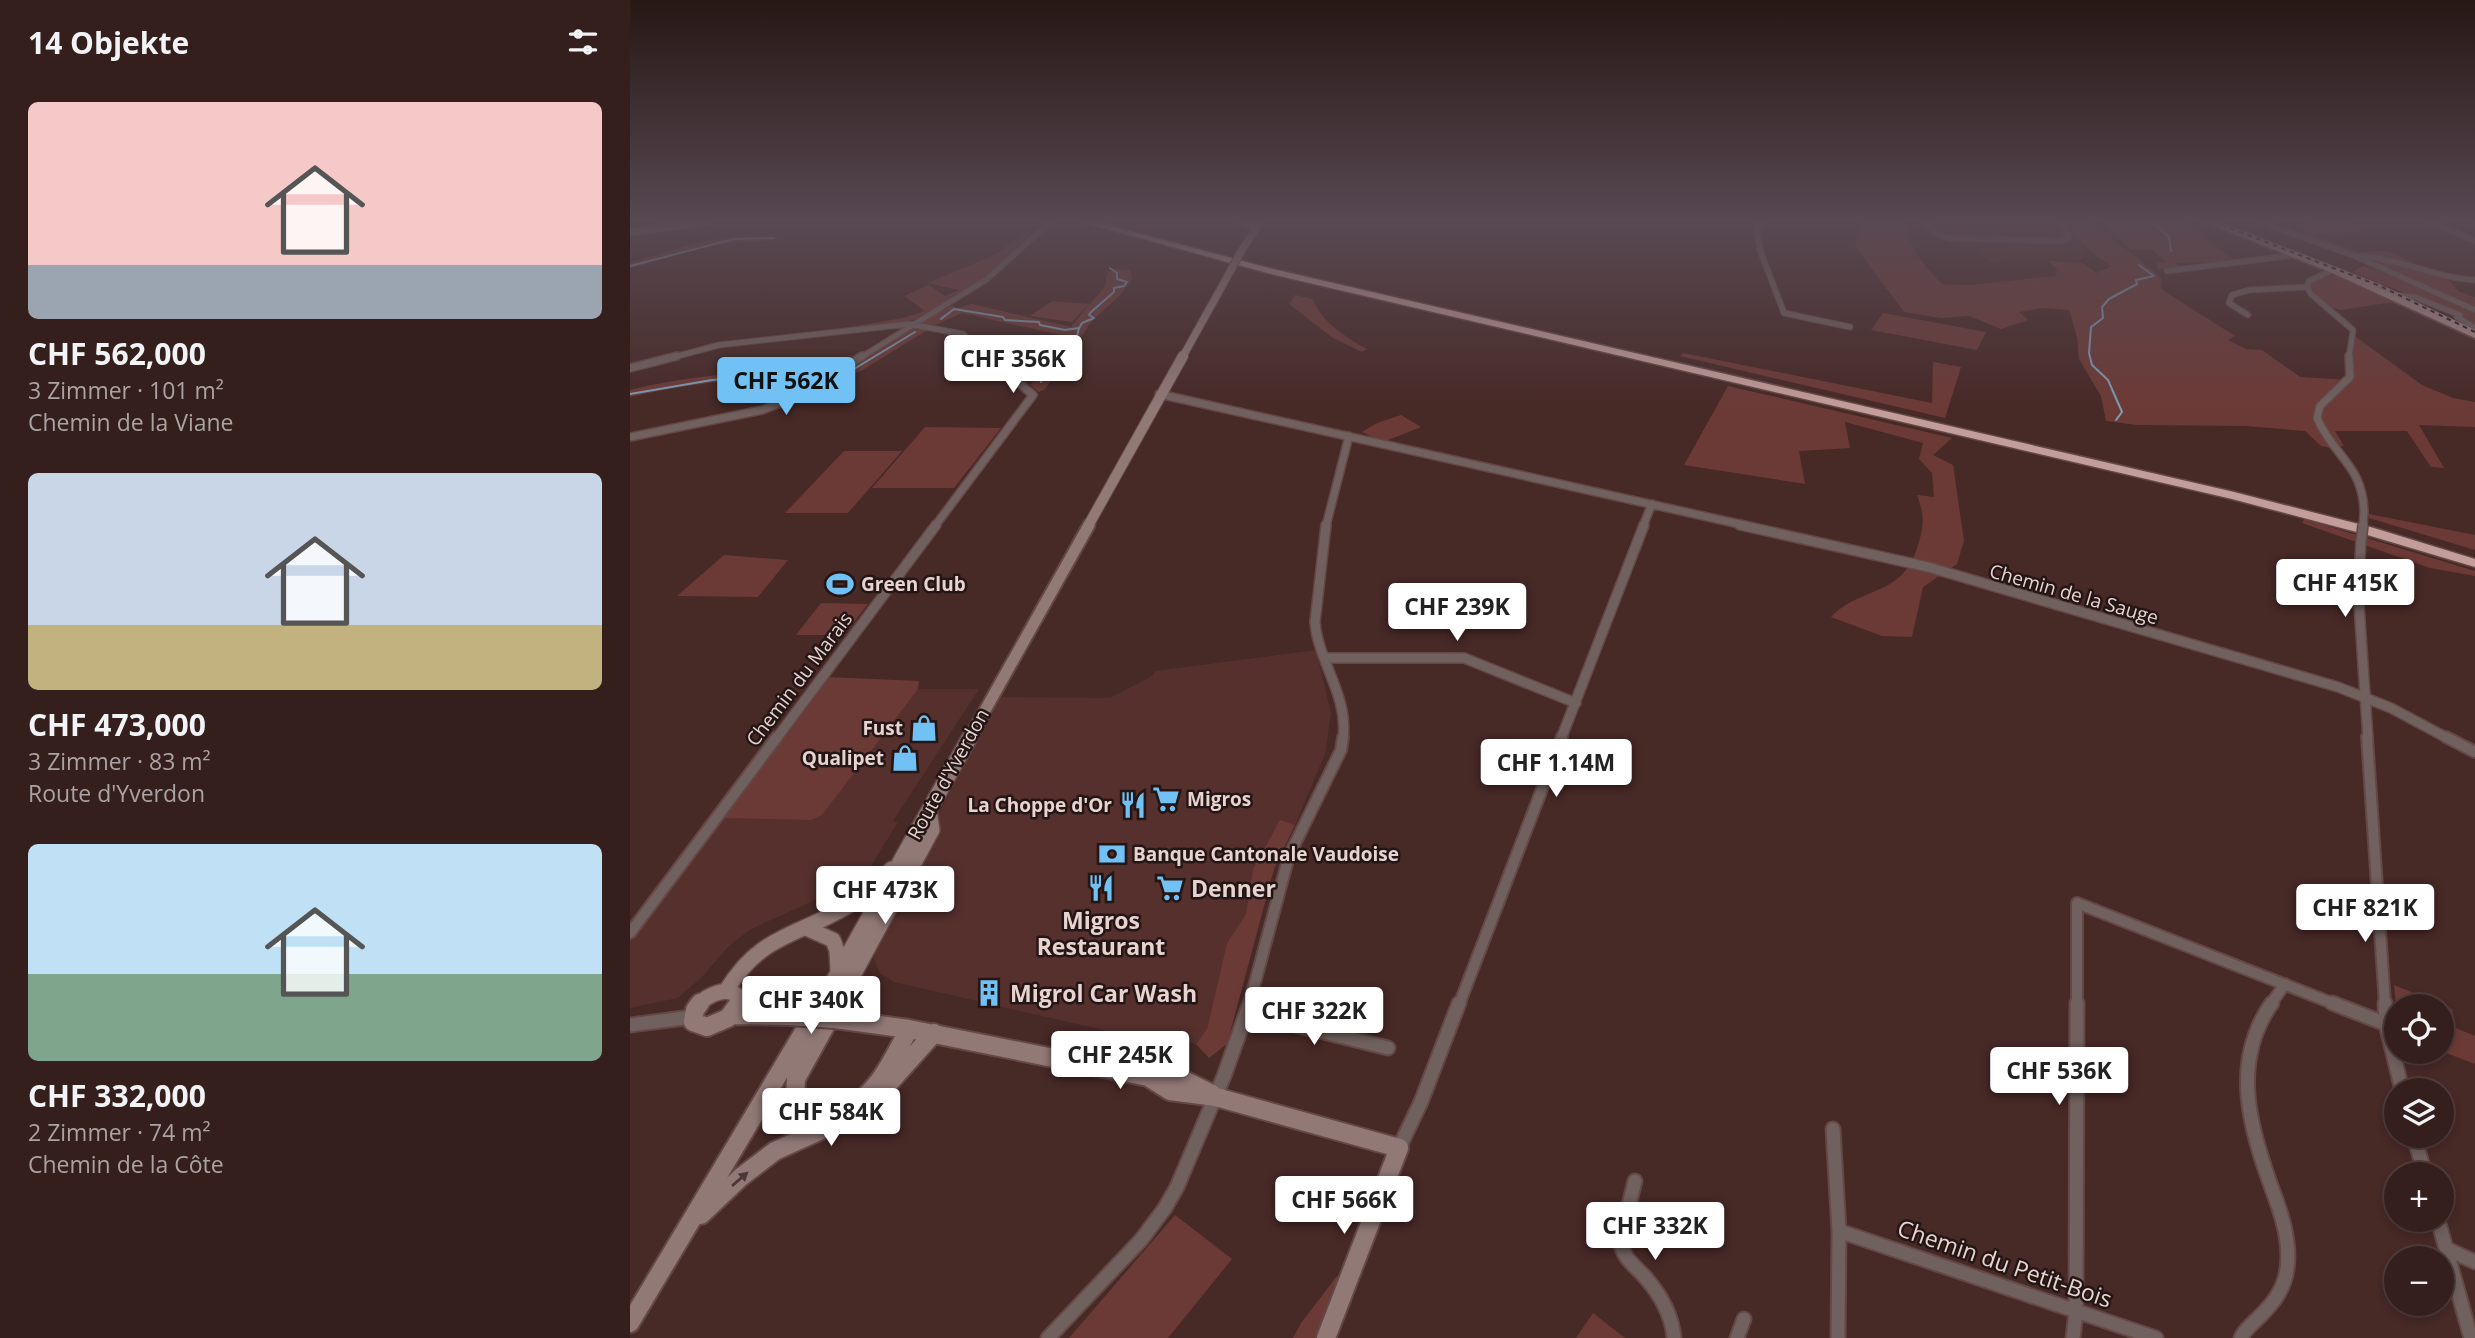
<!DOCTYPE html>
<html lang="de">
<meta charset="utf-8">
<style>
:root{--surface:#351f1c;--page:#3d2725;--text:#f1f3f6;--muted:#aaa2a3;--line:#4f3d3b;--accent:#71c1f5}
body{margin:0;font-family:"Open Sans",sans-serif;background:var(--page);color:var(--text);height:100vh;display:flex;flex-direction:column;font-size:26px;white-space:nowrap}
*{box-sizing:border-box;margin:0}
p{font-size:23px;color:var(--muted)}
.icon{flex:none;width:38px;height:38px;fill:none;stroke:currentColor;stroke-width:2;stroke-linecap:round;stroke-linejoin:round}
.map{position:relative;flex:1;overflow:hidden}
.panel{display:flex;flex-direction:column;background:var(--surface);width:630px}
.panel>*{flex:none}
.fabs{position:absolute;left:1754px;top:994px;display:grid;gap:14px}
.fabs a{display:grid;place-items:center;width:70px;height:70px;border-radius:50%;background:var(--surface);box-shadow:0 4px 10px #0003,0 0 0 2px var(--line);font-size:35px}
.price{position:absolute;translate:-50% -60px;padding:0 16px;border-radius:7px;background:#fff;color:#222;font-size:23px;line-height:46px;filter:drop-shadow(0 2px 4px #0008)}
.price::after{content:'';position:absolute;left:50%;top:42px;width:21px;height:16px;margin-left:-10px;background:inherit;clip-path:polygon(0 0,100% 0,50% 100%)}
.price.current{background:var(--accent);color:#111}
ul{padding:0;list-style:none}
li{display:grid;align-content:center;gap:14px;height:371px;padding:0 28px}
li span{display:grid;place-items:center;height:217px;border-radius:10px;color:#555}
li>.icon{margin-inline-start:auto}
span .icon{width:126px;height:126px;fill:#fffc;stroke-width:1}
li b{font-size:30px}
h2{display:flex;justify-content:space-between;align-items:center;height:84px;padding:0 28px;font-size:30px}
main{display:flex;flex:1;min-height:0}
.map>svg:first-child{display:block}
</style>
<main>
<section class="panel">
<h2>14 Objekte<svg class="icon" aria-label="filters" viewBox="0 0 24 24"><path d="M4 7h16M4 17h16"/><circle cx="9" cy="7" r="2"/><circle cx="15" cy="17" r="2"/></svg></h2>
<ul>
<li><span style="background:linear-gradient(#f6c9c9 75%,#9aa5b1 0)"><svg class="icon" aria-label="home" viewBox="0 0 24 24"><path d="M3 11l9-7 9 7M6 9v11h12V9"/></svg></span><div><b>CHF 562,000</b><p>3 Zimmer · 101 m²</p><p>Chemin de la Viane</p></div></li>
<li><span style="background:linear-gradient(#c9d6e8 70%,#c2b280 0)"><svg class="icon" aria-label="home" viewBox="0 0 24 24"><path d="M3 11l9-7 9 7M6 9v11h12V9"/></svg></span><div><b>CHF 473,000</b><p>3 Zimmer · 83 m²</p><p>Route d'Yverdon</p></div></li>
<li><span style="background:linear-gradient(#bfe0f5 60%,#7fa58c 0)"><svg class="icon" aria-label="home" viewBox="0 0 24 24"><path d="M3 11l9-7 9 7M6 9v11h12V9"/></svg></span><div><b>CHF 332,000</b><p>2 Zimmer · 74 m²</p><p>Chemin de la Côte</p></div></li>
</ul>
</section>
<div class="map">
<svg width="1845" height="1338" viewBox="0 0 1845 1338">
<rect width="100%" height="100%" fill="#472926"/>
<path fill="#55302d" d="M 1299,222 L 1426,222 L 1455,251 L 1453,259 L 1381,258 L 1361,263 L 1342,248 L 1326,248 L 1312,238 Z
M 686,650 L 701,713 L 695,754 L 665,825 L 650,821 L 623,869 L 616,914 L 597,943 L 577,1029 L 566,1044 L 482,1032 L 264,982 L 250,973 L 244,959 L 245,946 L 308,825 L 308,815 L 370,697 L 480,698 L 522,676 L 525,671 Z
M 288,689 L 349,689 L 263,821 L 268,822 L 241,866 L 190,898 L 121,929 L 99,946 L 71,978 L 48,998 L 0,1008 L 0,939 L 90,818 L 181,820 L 192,814 Z"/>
<path fill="#6c3a36" d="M 1230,222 L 1275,222 C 1279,248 1294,266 1312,284 L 1340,285 L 1426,276 L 1427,269 L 1418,261 L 1452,263 L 1467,273 L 1482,266 L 1466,256 L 1428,222 L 1462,222 L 1532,278 L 1531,289 L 1605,336 L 1598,340 L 1616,349 L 1632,350 L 1670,377 L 1719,380 L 1722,334 L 1792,385 L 1823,398 L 1845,402 L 1845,427 L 1789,425 L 1814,468 L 1801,467 L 1777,431 L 1705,431 L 1714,446 L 1706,446 L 1694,436 L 1700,448 L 1691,446 L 1675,431 L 1615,426 L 1507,425 L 1476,421 L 1471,396 L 1449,359 L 1447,337 L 1439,310 L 1413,308 L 1389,312 L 1398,320 L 1371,329 L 1339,316 L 1311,318 L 1274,312 L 1225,246 Z
M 1469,222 L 1555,222 L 1607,262 L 1545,263 L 1551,269 L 1529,269 L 1527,265 L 1528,263 L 1536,262 L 1521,249 L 1500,249 Z
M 1679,222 L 1723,222 L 1731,232 L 1685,236 L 1730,252 L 1758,251 L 1817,278 L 1828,291 L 1845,297 L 1845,327 L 1835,322 L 1830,315 L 1710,267 L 1723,272 L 1733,266 L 1744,269 L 1843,308 L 1666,234 L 1674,232 L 1672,228 Z
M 114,235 L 155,235 L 155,239 C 133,242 111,241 90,245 C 59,250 30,261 0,268 L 0,263 L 69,242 Z
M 392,235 L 399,235 L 359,274 L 343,286 L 284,320 L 178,334 L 273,318 L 295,311 L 274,296 L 299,285 L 315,296 L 329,290 L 298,283 L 366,254 Z
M 486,269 L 500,270 L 502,279 C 489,302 466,312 455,331 C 443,351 430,370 415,389 L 409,392 L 400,385 L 435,344 L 436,336 L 332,313 L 303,326 L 288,324 L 321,306 L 328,308 L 342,304 L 441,327 L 459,304 L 442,322 L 400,316 L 422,301 L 460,304 L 474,288 L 478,272 Z
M 1706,275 L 1770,301 L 1711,310 L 1699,307 L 1680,290 L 1681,283 L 1691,276 Z
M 665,295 L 683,299 C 689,320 718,339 737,349 L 732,352 L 703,338 L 659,304 Z
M 1253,313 L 1356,332 L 1347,350 L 1241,330 Z
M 286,326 L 299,329 L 231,371 L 215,376 L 210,374 Z
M 1053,353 L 1302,403 L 1303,362 L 1331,367 L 1315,418 L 1050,356 Z
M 196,369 L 196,375 C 130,376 65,382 0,397 L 0,390 C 65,374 130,371 196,369 Z
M 1098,386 L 1322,438 L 1303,455 L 1323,465 L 1334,541 L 1327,564 L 1293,587 L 1282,637 L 1252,636 L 1201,617 C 1231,586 1272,597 1287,548 C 1294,527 1295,516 1287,495 L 1304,497 L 1302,473 L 1289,459 L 1293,443 L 1215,422 L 1220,448 L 1169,451 L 1175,484 L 1054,465 Z
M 771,415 L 791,427 L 753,442 L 732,432 L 747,423 Z
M 295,427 L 371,428 L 324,488 L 242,488 Z
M 214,451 L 272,451 L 218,513 L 155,513 Z
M 1739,514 L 1845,535 L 1845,550 L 1739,518 Z
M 1674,519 L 1845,571 L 1845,576 L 1800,568 L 1672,523 Z
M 94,555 L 158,560 L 128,597 L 47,596 Z
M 191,603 L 238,604 L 214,635 L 166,635 Z
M 196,677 L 289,681 L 288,689 L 192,815 L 181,820 L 90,818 Z
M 650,820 L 665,825 L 644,869 L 597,1044 L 579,1058 L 566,1044 L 577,1029 L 597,943 L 616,914 L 623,869 Z
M 1764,985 L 1822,1009 L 1826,1028 L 1845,1036 L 1845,1064 L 1811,1051 L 1811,1006 L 1766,1006 Z
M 545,1215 L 602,1259 L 538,1338 L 439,1338 Z
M 707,1276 L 714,1281 L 691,1338 L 663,1338 L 671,1323 Z
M 963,1313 L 995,1338 L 946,1338 Z"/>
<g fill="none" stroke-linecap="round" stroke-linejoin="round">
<path stroke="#7b9db6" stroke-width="2" d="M 1522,222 L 1539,237 L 1541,251
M 0,266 L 104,239 L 144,238
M 311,319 L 324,309 L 373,317 L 375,320 L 409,322 L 410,325 L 435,330 L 449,328 L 452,323 L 464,318 L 459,315 L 461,312 L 484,292 L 484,288 L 494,286 L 497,282 L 487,279 L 487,273 L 480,268
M 219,372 L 285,332
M 411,382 L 421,363 L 446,340 L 449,328
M 0,394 L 82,380 L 204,371
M 1486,420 L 1492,412 L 1478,380 L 1462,365 L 1459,353 L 1461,327 L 1473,318 L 1472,307 L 1479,299 L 1507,284 L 1506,280 L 1524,276 L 1509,265"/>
<defs>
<path id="street-far4" d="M 1134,222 L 1126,228 L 1130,250 L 1154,313 L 1220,327
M 1295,222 L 1305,233 L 1318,238 L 1431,241 L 1439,237 L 1431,222
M 1630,222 L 1725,256 L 1845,310
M 1801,222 L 1845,241
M 1731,256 C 1770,259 1806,278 1845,280
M 1703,270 L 1679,281 L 1677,287 L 1681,294 L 1723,330 L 1719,358
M 1537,271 L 1666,255
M 1763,295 L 1785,297 L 1830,315 L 1827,317 L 1845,328
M 1618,315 L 1599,303 L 1602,295 L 1619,290 L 1677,287
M 40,358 L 89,345 L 279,324 L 333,334 L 360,358
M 230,358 L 357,279 L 420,222"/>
<path id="street-far3" d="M 1719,356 L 1720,377 L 1690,406 L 1687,418 C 1704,457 1733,465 1734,512
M 0,368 L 47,356
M 529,394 L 1118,526
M 0,437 L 132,410 L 174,394 L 232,356
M 305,526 L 403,395 L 358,356
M 696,526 L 719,436
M 1013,526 L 1022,504"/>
<path id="street-far2" d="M 696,525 L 685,622 C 688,662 719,696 713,739
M 1110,525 L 1298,567 L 1708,687 L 1761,708 L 1819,739
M 1731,542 L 1728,590 L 1738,739
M 694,658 L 834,658 L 946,703
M 146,739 L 306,525
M 931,739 L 1014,525"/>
<path id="street-far1" d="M 1737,737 L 1755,1005
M 1816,737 L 1845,752
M 0,933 L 147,737
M 619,1005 L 659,856 L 711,750 L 713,737
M 829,1005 L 932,737
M 1447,1005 L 1447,903 L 1707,1005
M 1640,1005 L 1655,984"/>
<path id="street" d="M 1702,1003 L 1756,1024
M 1755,1003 L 1756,1024 L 1772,1090
M 617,1013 L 758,1048
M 0,1025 L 62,1017
M 1203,1129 L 1209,1231 L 1208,1338
M 1784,1136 L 1795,1174
M 769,1148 L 791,1102 L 829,1003
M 1005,1181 L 990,1241 C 993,1258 1004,1265 1015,1277 C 1030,1294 1042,1316 1044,1338
M 1808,1220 L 1841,1338
M 1209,1231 L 1526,1338
M 1817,1249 L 1845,1262
M 418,1338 L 511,1240 L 535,1208 L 547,1187 L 594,1076 L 620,1003
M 1107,1338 L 1114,1319
M 1443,1338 L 1446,1312 L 1447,1003
M 1611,1338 C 1614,1331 1619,1327 1624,1322 C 1640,1307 1654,1292 1657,1269 C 1661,1241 1651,1212 1641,1186 C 1619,1125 1601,1061 1642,1003"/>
<path id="secondary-far4" d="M 613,222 L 626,228
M 0,232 L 78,222
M 611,251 L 631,222
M 552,358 L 601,270"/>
<path id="secondary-far3" d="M 458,526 L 553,356"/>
<path id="secondary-far2" d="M 339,739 L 459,525"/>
<path id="secondary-far1" d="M 176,928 L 203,940 L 207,951 L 208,970
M 96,991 C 130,935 165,937 216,907 C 233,897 247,882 262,869
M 68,1005 C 79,994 98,985 110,998 L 108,1005
M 190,1005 L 340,737
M 207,1005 L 302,830 L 299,810"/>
<path id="secondary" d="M 70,1003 L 65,1010 L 63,1022 L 77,1027 L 98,1018 L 109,1003
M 208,1003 L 166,1079 L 165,1097 L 171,1113 C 236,1120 252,1079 279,1029
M 102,1015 L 159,1016
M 205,1019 L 279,1029 L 518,1077 L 535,1076 L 552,1079 L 582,1094
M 518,1077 L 540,1091 L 586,1097 L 769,1148 L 696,1338
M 71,1215 L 111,1177 L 145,1151 L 222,1116 L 244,1100 L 304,1033
M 0,1323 L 191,1003"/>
<path id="primary" d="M 1575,222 L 1586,222 L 1706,268 L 1845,332 L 1845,338 L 1700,272 Z"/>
<path id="highway" d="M 451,222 L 465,222 L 643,269 L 1604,492 L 1744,528 L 1845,559 L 1845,567 L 1734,534 L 1602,499 L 641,274 Z"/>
</defs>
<use href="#street-far4" stroke="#644845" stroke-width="7"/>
<use href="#street-far3" stroke="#644845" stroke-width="10"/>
<use href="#street-far2" stroke="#644845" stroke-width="12"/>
<use href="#street-far1" stroke="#644845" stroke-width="14"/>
<use href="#street" stroke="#644845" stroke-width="17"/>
<use href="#secondary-far4" stroke="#644845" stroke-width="9"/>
<use href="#secondary-far3" stroke="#644845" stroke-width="12"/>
<use href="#secondary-far2" stroke="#644845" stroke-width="15"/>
<use href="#secondary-far1" stroke="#644845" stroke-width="18"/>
<use href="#secondary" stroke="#644845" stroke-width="22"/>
<use href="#primary" stroke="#644845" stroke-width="4"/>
<use href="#highway" stroke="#644845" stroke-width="3"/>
<use href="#street-far4" stroke="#70605e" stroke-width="5"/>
<use href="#street-far3" stroke="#70605e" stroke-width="7"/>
<use href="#street-far2" stroke="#70605e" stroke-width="9"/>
<use href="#street-far1" stroke="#70605e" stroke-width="10"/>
<use href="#street" stroke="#70605e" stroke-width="13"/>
<use href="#secondary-far4" stroke="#917976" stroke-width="7"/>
<use href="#secondary-far3" stroke="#917976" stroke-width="10"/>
<use href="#secondary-far2" stroke="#917976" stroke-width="11"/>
<use href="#secondary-far1" stroke="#917976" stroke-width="15"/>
<use href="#secondary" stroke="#917976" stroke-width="18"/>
<use href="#primary" fill="#ab8c89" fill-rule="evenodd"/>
<use href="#highway" fill="#c39d99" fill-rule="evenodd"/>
<defs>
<path id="rail" d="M 1584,222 L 1750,286 L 1845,332"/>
</defs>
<use href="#rail" stroke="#a38b88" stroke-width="3.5"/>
<use href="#rail" stroke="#241615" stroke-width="2" stroke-dasharray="4.5" stroke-linecap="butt"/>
<defs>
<path id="street-bridge-far1" d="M 1733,526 L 1734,512"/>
<path id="street-bridge" d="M 1731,542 L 1733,525"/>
<path id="secondary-bridge-far1" d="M 601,270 L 611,251"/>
<path id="secondary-bridge" d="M 159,1016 L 205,1019"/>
</defs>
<use href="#street-bridge-far1" stroke="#644845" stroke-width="10" stroke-linecap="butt"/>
<use href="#street-bridge" stroke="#644845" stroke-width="12" stroke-linecap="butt"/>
<use href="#secondary-bridge-far1" stroke="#644845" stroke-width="9" stroke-linecap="butt"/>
<use href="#secondary-bridge" stroke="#644845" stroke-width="22" stroke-linecap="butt"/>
<use href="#street-bridge-far1" stroke="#70605e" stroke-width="7"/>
<use href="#street-bridge" stroke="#70605e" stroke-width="9"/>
<use href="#secondary-bridge-far1" stroke="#917976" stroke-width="7"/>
<use href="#secondary-bridge" stroke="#917976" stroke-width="18"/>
</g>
<defs><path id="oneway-solid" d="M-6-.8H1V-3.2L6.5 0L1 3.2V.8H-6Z" transform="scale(1.75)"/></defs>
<use fill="#4a3937" href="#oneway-solid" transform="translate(110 1179) rotate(-41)"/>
<linearGradient id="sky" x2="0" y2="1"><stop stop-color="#271715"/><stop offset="0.54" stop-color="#584952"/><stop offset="1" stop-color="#584952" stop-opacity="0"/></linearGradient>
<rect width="1845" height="409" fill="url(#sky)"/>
<defs>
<symbol id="stadium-bare" viewBox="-9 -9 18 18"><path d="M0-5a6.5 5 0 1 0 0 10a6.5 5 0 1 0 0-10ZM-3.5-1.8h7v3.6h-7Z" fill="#71c1f5" stroke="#241615" stroke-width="2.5" paint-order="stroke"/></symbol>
<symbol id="shop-bare" viewBox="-9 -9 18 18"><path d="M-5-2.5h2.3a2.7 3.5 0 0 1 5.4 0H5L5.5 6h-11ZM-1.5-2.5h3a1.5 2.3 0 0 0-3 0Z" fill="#71c1f5" stroke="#241615" stroke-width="2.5" paint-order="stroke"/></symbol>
<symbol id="supermarket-bare" viewBox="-9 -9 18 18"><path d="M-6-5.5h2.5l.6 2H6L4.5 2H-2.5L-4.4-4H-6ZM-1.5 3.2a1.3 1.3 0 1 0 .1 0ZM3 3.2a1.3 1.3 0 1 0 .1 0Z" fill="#71c1f5" stroke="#241615" stroke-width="2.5" paint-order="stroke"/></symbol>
<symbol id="restaurant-bare" viewBox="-9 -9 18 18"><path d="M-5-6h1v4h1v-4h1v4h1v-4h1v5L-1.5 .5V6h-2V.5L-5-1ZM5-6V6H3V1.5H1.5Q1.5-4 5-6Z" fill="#71c1f5" stroke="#241615" stroke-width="2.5" paint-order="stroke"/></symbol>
<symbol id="bank-bare" viewBox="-9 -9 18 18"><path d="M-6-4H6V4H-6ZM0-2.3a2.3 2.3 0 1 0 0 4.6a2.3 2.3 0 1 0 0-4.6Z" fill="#71c1f5" stroke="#241615" stroke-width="2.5" paint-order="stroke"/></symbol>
<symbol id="building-bare" viewBox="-9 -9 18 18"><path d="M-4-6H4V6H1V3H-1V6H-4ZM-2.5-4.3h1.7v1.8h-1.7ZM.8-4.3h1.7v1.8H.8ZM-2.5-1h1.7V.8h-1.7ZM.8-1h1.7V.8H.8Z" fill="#71c1f5" stroke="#241615" stroke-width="2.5" paint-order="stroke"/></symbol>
</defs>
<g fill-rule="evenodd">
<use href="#stadium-bare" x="191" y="565" width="38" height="38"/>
<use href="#shop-bare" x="275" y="709" width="38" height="38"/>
<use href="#shop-bare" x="256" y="739" width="38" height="38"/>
<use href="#supermarket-bare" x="517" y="780" width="38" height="38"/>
<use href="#restaurant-bare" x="484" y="786" width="38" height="38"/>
<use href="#bank-bare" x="463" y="835" width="38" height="38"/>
<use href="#restaurant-bare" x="452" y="869" width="38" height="38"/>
<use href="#supermarket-bare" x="521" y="869" width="38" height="38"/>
<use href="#building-bare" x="340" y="974" width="38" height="38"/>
</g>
<g text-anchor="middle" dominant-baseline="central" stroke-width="5" stroke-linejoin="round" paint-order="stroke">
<g font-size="19" font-weight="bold" fill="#e7d3d0" stroke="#241615" text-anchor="start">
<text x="231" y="584">Green Club</text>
<text x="273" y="728" text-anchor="end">Fust</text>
<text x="254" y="758" text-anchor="end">Qualipet</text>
<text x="557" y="799">Migros</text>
<text x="482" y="805" text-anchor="end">La Choppe d'Or</text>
<text x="503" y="854">Banque Cantonale Vaudoise</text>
</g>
<g font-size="19" fill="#e7d3d0" stroke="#241615">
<text transform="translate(1444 594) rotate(16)">Chemin de la Sauge</text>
<text transform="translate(169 679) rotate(-53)">Chemin du Marais</text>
<text transform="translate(318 774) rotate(-61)">Route d'Yverdon</text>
</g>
<g font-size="23" font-weight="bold" fill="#e7d3d0" stroke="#241615" text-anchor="start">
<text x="561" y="888">Denner</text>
<text x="471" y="920" text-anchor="middle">Migros<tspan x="471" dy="26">Restaurant</tspan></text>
<text x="380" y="993">Migrol Car Wash</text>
</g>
<g font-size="23" fill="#e7d3d0" stroke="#241615">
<text transform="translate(1375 1263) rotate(19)">Chemin du Petit-Bois</text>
</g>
</g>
</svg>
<div class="fabs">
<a><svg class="icon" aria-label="locate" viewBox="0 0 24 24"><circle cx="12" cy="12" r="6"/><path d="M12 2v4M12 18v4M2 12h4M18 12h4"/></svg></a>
<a><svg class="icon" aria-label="layers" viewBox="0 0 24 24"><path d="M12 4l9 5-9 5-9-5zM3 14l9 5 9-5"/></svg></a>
<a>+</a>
<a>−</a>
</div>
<b class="price" style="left:383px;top:395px">CHF 356K</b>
<b class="price current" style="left:156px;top:417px">CHF 562K</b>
<b class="price" style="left:1715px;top:619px">CHF 415K</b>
<b class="price" style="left:827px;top:643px">CHF 239K</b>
<b class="price" style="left:926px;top:799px">CHF 1.14M</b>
<b class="price" style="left:255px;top:926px">CHF 473K</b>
<b class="price" style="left:1735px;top:944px">CHF 821K</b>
<b class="price" style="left:181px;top:1036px">CHF 340K</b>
<b class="price" style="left:684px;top:1047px">CHF 322K</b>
<b class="price" style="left:490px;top:1091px">CHF 245K</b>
<b class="price" style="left:1429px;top:1107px">CHF 536K</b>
<b class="price" style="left:201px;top:1148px">CHF 584K</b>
<b class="price" style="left:714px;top:1236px">CHF 566K</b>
<b class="price" style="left:1025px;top:1262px">CHF 332K</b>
</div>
</main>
